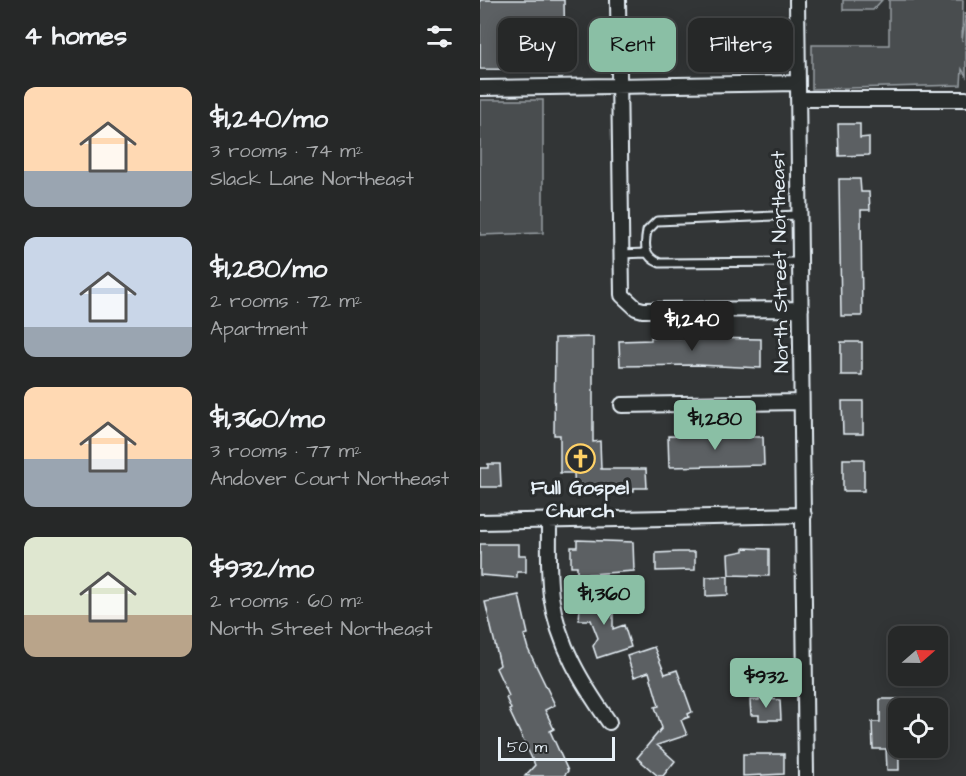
<!DOCTYPE html>
<meta charset="utf-8">
<style>
:root{--surface:#262828;--page:#2e3030;--text:#f1f3f6;--muted:#a4a6a8;--line:#424445;--accent:#8abfa5}
body{margin:0;font-family:"Architects Daughter",sans-serif;background:var(--page);color:var(--text);height:100vh;display:flex;flex-direction:column;font-size:22px;white-space:nowrap}
*{box-sizing:border-box;margin:0}
p{font-size:20px;color:var(--muted)}
.icon{flex:none;width:33px;height:33px;fill:none;stroke:currentColor;stroke-width:2;stroke-linecap:round;stroke-linejoin:round}
.map{position:relative;flex:1;overflow:hidden}
.details{display:flex;flex-direction:column;background:var(--surface);width:480px}
.details>*{flex:none}
.guide{position:absolute;left:18px;top:18px;width:378px;height:54px;display:flex;gap:12px}
.needle{width:39px;rotate:70deg}
.controls{position:absolute;left:408px;top:626px;display:grid;gap:12px}
.controls a{display:grid;place-items:center;width:60px;height:60px;border-radius:12px;background:var(--surface);box-shadow:0 3px 15px #0003,0 0 0 2px var(--line);font-size:30px}
.scale{position:absolute;left:18px;bottom:15px;width:117px;box-sizing:border-box;padding-left:6px;border:3px solid #e8f1f8;border-top:0;font-size:16px;line-height:21px;white-space:nowrap;color:#e8f1f8;-webkit-text-stroke:4px #2a2d2e;paint-order:stroke}
.price{position:absolute;translate:-50% -51px;padding:0 14px;border-radius:6px;background:var(--accent);color:#111;font-size:20px;line-height:39px;filter:drop-shadow(0 2px 3px #0008)}
.price::after{content:'';position:absolute;left:50%;top:36px;width:18px;height:14px;margin-left:-9px;background:inherit;clip-path:polygon(0 0,100% 0,50% 100%)}
.price.on{background:#222;color:#fff}
ul{padding:0;list-style:none}
li{display:flex;align-items:center;gap:18px;height:150px;padding:0 24px}
li span{display:grid;place-items:center;flex:none;width:168px;height:120px;border-radius:12px;color:#555}
li>.icon{margin-inline-start:auto}
span .icon{width:72px;height:72px;fill:#fffc;stroke-width:1}
li b{font-size:26px}
h2{display:flex;justify-content:space-between;align-items:center;height:72px;padding:0 24px;font-size:26px}
.chip{padding:0 21px;border-radius:12px;background:var(--surface);box-shadow:0 3px 15px #0003,0 0 0 2px var(--line);font-size:21px;line-height:54px}
.chip.on{background:var(--accent);color:#111}
main{display:flex;flex:1;min-height:0}
.map>svg:first-child{display:block}
</style>
<main>
<section class="details">
<h2>4 homes<svg class="icon" aria-label="filters" viewBox="0 0 24 24"><path d="M4 7h16M4 17h16"/><circle cx="9" cy="7" r="2"/><circle cx="15" cy="17" r="2"/></svg></h2>
<ul>
<li><span style="background:linear-gradient(#ffd9b3 70%,#9aa5b1 0)"><svg class="icon" aria-label="home" viewBox="0 0 24 24"><path d="M3 11l9-7 9 7M6 9v11h12V9"/></svg></span><div><b>$1,240/mo</b><p>3 rooms · 74 m²</p><p>Slack Lane Northeast</p></div></li>
<li><span style="background:linear-gradient(#c9d6e8 75%,#9aa5b1 0)"><svg class="icon" aria-label="home" viewBox="0 0 24 24"><path d="M3 11l9-7 9 7M6 9v11h12V9"/></svg></span><div><b>$1,280/mo</b><p>2 rooms · 72 m²</p><p>Apartment</p></div></li>
<li><span style="background:linear-gradient(#ffd9b3 60%,#9aa5b1 0)"><svg class="icon" aria-label="home" viewBox="0 0 24 24"><path d="M3 11l9-7 9 7M6 9v11h12V9"/></svg></span><div><b>$1,360/mo</b><p>3 rooms · 77 m²</p><p>Andover Court Northeast</p></div></li>
<li><span style="background:linear-gradient(#dfe7d0 65%,#b9a48a 0)"><svg class="icon" aria-label="home" viewBox="0 0 24 24"><path d="M3 11l9-7 9 7M6 9v11h12V9"/></svg></span><div><b>$932/mo</b><p>2 rooms · 60 m²</p><p>North Street Northeast</p></div></li>
</ul>
</section>
<div class="map">
<svg width="486" height="776" viewBox="0 0 486 776">
<rect width="100%" height="100%" fill="#323536"/>
<filter id="ink" filterUnits="userSpaceOnUse"><feTurbulence type="fractalNoise" baseFrequency=".0167" numOctaves="2"/><feDisplacementMap in="SourceGraphic" scale="12" xChannelSelector="R" yChannelSelector="G"/><feConvolveMatrix kernelMatrix="1 2 1 2 8 2 1 2 1" color-interpolation-filters="sRGB"/></filter>
<g filter="url(#ink)">
<path fill="#494d4f" stroke="#989fa4" stroke-width="1.5" d="M 363,0 L 402,0 L 393,10 L 363,10 Z
M 409,0 L 483,0 L 482,41 L 486,12 L 486,76 L 482,69 L 481,85 L 332,89 L 332,45 L 409,45 Z
M 0,100 L 63,100 L 63,233 L 0,235 Z"/>
<path fill="#5c6063" stroke="#e8f1f8" stroke-width="1.5" d="M 0,0 L 84,0 L 85,54 L 80,54 L 80,63 L 73,63 L 73,70 L 0,69 Z
M 358,124 L 380,124 L 380,138 L 389,137 L 389,155 L 359,156 Z
M 359,179 L 380,179 L 381,192 L 389,192 L 390,210 L 381,210 L 382,316 L 361,316 Z
M 113,337 L 113,442 L 120,441 L 121,469 L 166,469 L 167,488 L 154,488 L 154,491 L 95,492 L 94,473 L 80,473 L 80,435 L 74,435 L 75,338 Z
M 171,337 L 281,339 L 281,368 L 217,365 L 140,366 L 139,341 L 171,340 Z
M 361,342 L 382,342 L 382,375 L 361,375 Z
M 362,401 L 383,401 L 383,434 L 363,434 Z
M 188,436 L 283,437 L 284,465 L 189,467 Z
M 363,459 L 384,459 L 384,491 L 363,491 Z
M 8,464 L 20,464 L 21,487 L 0,487 L 0,468 L 8,468 Z
M 97,540 L 153,542 L 154,571 L 97,575 L 97,566 L 91,566 L 91,547 L 97,547 Z
M 0,544 L 39,544 L 39,555 L 46,555 L 46,572 L 37,572 L 37,578 L 0,575 Z
M 264,548 L 289,549 L 289,576 L 249,575 L 248,554 L 264,551 Z
M 198,552 L 215,552 L 215,570 L 176,571 L 176,553 Z
M 248,576 L 248,595 L 226,596 L 226,577 Z
M 39,595 L 48,634 L 44,635 L 48,649 L 75,705 L 65,710 L 74,729 L 70,731 L 88,771 L 84,776 L 45,776 L 55,765 L 29,710 L 31,709 L 26,698 L 29,696 L 16,668 L 20,665 L 5,602 Z
M 108,598 L 133,598 L 133,629 L 144,625 L 151,647 L 117,658 L 113,646 L 118,638 L 111,620 L 99,620 L 100,607 L 104,607 L 104,600 Z
M 174,647 L 185,674 L 197,670 L 212,712 L 208,714 L 209,717 L 201,720 L 207,735 L 177,745 L 195,761 L 183,776 L 178,776 L 157,758 L 182,728 L 175,707 L 179,706 L 169,672 L 154,677 L 147,656 Z
M 279,698 L 300,700 L 301,720 L 279,720 L 279,715 L 271,715 L 270,700 L 279,700 Z
M 400,699 L 418,699 L 419,770 L 407,770 L 406,749 L 393,749 L 392,722 L 400,722 Z
M 263,754 L 304,754 L 304,774 L 263,776 Z"/>
<g fill="none" stroke-linecap="round" stroke-linejoin="round">
<defs>
<path id="service" d="M 319,215 L 177,221 L 167,231 C 164,246 164,257 180,263 L 320,262
M 141,254 L 166,253"/>
<path id="minor" d="M 138,0 L 142,295 L 156,308 L 163,310 L 321,309
M 317,0 L 326,776
M 0,88 L 318,83
M 318,99 L 486,99
M 142,405 L 321,402
M 0,522 L 324,515
M 69,522 C 69,546 68,572 71,596 C 78,645 102,683 129,722"/>
</defs>
<use href="#service" stroke="#e8f1f8" stroke-width="11"/>
<use href="#minor" stroke="#e8f1f8" stroke-width="18"/>
<use href="#service" stroke="#2a2d2e" stroke-width="7"/>
<use href="#minor" stroke="#2a2d2e" stroke-width="14"/>
</g>
</g>
<defs>
<symbol id="church-ring" viewBox="-11 -11 22 22"><circle r="9.5" fill="#2a2d2e" stroke="#ffd166" stroke-width="1.5"/><path d="M-1.2-6h2.4v3.5h3.3v2.4h-3.3V6h-2.4V-.1h-3.3v-2.4h3.3Z" fill="#ffd166"/></symbol>
</defs>
<g fill-rule="evenodd">
<use href="#church-ring" x="84" y="442" width="33" height="33"/>
</g>
<g text-anchor="middle" dominant-baseline="central" stroke-width="6" stroke-linejoin="round" paint-order="stroke">
<g font-size="20" fill="#e8f1f8" stroke="#2a2d2e">
<text transform="translate(300 262) rotate(-91)">North Street Northeast</text>
</g>
<g font-size="20" font-weight="bold" fill="#e8f1f8" stroke="#2a2d2e">
<text x="100" y="488">Full Gospel<tspan x="100" dy="23">Church</tspan></text>
</g>
</g>
</svg>
<div class="controls">
<a><svg class="needle" viewBox="-14 -14 28 28"><path d="M0-13l5 13h-10z" fill="#e53935"/><path d="M0 13l5-13h-10z" fill="#a4a6a8"/></svg></a>
<a><svg class="icon" aria-label="locate" viewBox="0 0 24 24"><circle cx="12" cy="12" r="6"/><path d="M12 2v4M12 18v4M2 12h4M18 12h4"/></svg></a>
</div>
<div class="scale">50 m</div>
<b class="price on" style="left:212px;top:352px">$1,240</b>
<b class="price" style="left:235px;top:451px">$1,280</b>
<b class="price" style="left:124px;top:626px">$1,360</b>
<b class="price" style="left:286px;top:709px">$932</b>
<div class="guide">
<a class="chip">Buy</a>
<a class="chip on">Rent</a>
<a class="chip">Filters</a>
</div>
</div>
</main>
